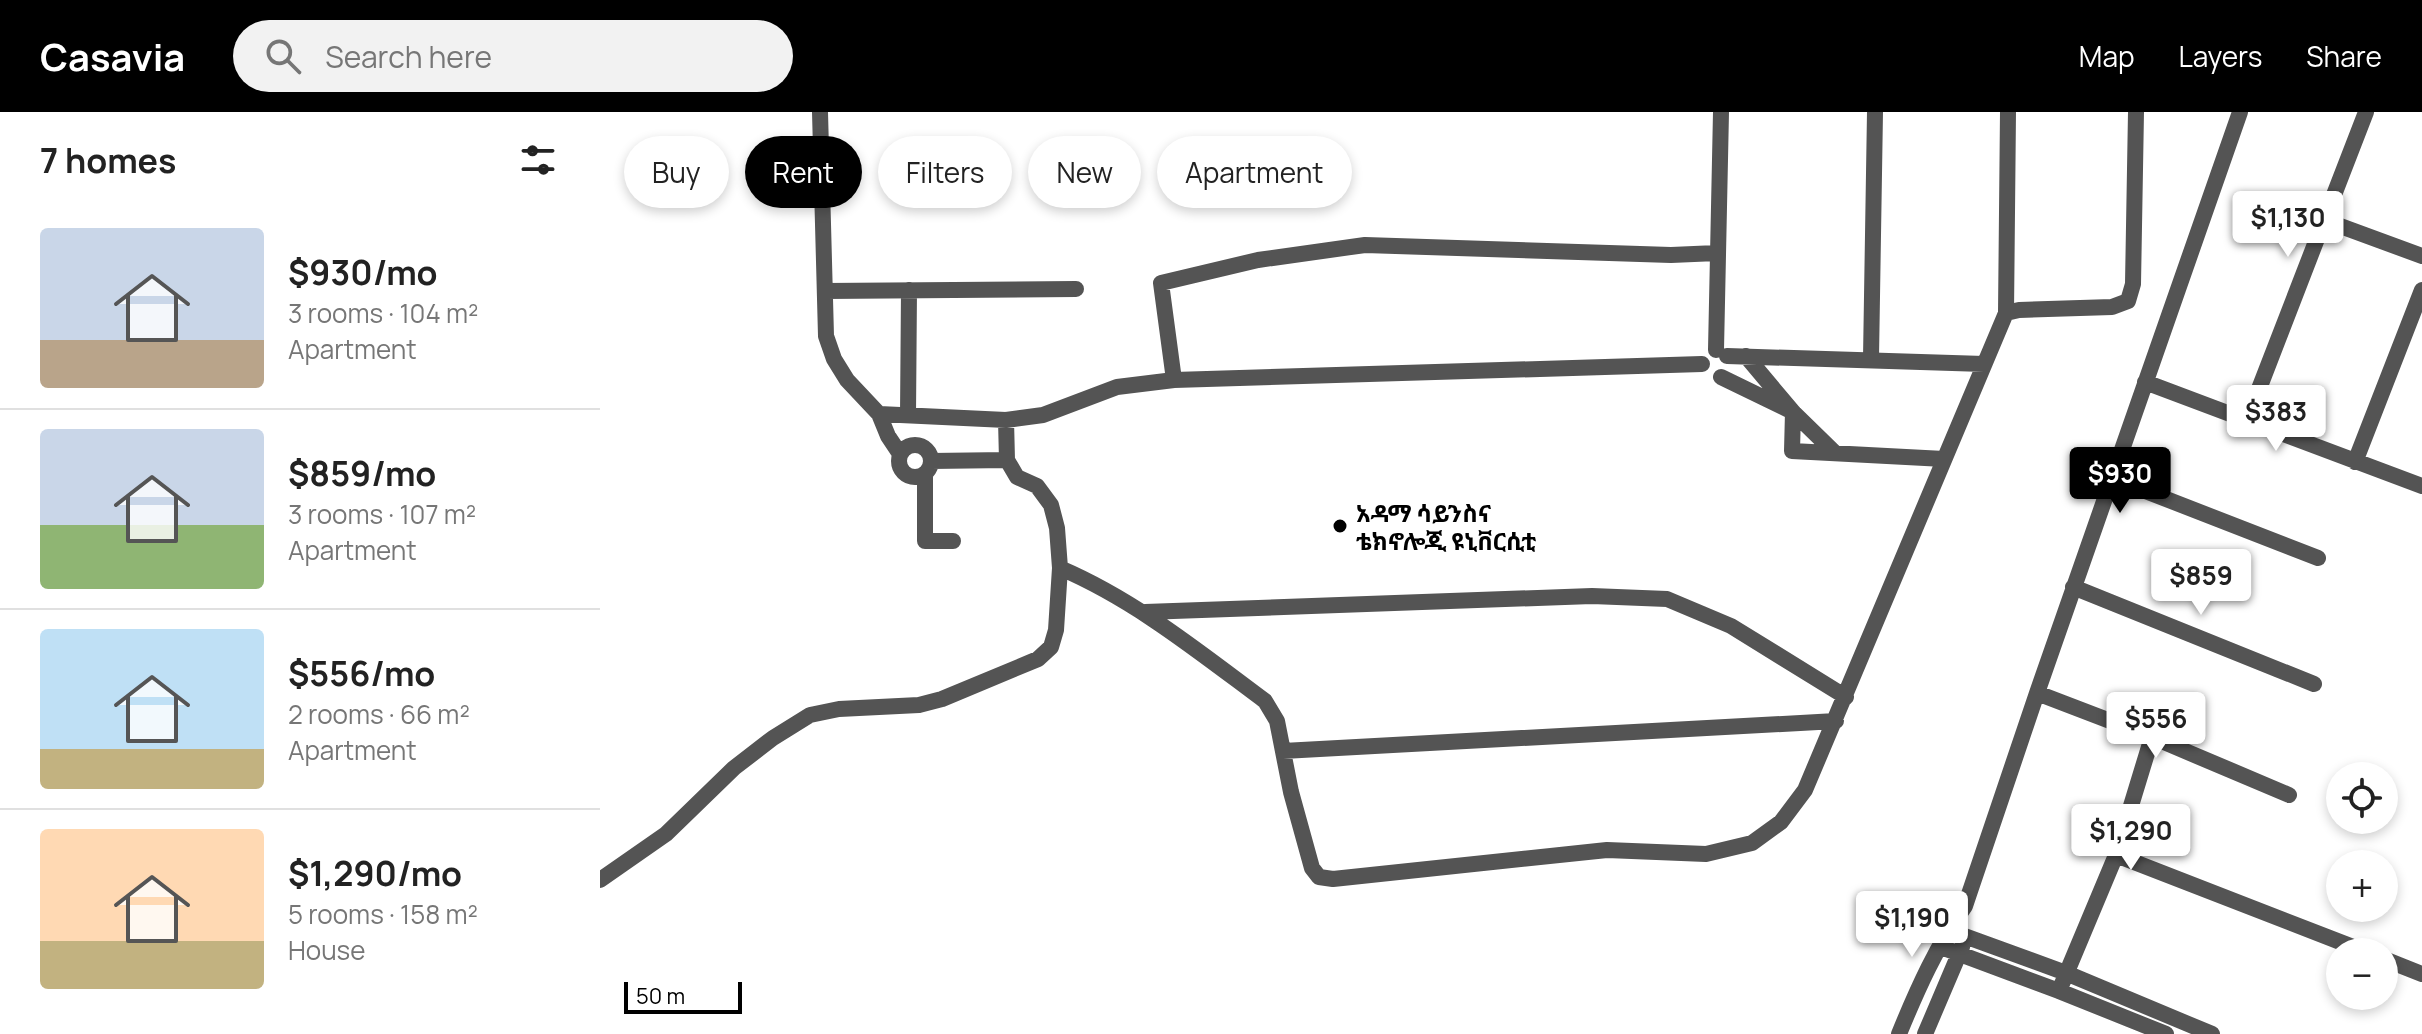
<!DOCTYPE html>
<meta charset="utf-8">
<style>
:root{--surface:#fff;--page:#f2f2f2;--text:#222;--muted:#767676;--line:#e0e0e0;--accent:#000}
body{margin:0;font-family:Manrope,"Noto Sans Ethiopic",sans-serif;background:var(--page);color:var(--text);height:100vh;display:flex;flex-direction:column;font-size:30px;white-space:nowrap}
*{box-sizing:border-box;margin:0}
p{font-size:26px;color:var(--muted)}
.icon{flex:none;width:44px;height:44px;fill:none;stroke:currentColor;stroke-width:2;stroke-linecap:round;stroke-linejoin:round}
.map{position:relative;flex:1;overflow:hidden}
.side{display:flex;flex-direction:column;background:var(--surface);width:600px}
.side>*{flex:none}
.top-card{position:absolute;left:24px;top:24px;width:760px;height:72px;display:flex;gap:16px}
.controls{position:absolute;left:1726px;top:650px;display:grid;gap:16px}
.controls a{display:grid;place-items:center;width:72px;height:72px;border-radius:50%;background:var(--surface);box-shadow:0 4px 12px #0003;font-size:40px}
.scale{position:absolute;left:24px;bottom:20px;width:118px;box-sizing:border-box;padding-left:8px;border:4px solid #000;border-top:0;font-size:22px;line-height:28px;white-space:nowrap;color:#000;-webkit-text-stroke:6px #fff;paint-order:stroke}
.price{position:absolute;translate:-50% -68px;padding:0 18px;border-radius:8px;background:#fff;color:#222;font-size:26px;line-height:52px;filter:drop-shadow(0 2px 4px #0008)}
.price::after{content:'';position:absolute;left:50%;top:48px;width:24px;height:18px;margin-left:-12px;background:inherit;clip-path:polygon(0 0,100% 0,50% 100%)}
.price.current{background:var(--accent);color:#fff}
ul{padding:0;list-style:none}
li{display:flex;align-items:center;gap:24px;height:200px;padding:0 40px}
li+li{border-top:2px solid var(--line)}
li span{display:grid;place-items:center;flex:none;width:224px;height:160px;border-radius:8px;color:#555}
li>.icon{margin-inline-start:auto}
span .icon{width:96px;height:96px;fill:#fffc;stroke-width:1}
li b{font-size:34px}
h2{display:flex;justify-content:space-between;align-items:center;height:96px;padding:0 40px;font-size:34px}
.pill{padding:0 28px;border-radius:36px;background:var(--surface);box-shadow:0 4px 12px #0003;font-size:28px;line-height:72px}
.pill.current{background:var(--accent);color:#fff}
header{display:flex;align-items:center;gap:48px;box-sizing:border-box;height:112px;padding:0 40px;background:var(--accent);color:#fff}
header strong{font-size:38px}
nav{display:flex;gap:44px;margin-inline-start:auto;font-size:28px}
.search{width:560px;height:72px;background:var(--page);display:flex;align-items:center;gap:20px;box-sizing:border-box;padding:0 28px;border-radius:44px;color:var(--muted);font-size:30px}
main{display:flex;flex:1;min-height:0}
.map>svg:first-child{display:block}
</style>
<header>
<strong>Casavia</strong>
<div class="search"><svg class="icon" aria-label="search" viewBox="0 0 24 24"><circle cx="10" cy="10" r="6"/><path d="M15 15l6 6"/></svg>Search here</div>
<nav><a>Map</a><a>Layers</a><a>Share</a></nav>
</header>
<main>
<section class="side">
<h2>7 homes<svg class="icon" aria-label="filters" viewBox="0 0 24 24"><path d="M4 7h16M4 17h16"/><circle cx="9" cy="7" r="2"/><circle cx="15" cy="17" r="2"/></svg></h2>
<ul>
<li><span style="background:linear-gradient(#c9d6e8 70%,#b9a48a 0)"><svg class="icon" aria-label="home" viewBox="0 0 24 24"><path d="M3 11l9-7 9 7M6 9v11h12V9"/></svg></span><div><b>$930/mo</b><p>3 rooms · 104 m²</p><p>Apartment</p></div></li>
<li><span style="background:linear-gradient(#c9d6e8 60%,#8fb573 0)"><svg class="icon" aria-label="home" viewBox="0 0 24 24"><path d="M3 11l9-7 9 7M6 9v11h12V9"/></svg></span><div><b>$859/mo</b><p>3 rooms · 107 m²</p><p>Apartment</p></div></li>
<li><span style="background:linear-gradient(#bfe0f5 75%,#c2b280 0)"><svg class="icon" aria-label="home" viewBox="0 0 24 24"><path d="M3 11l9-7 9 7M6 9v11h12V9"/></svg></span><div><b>$556/mo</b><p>2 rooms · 66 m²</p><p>Apartment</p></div></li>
<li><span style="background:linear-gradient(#ffd9b3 70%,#c2b280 0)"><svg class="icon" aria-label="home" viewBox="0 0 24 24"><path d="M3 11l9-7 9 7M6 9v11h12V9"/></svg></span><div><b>$1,290/mo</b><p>5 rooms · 158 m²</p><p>House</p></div></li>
</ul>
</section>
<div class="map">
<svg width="1822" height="922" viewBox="0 0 1822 922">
<rect width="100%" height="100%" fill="#fff"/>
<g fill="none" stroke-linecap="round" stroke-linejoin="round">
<path stroke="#545454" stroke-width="16" d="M 220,0 L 226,224 L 234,247 L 247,268 L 279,302 L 288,324 L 300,342
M 1724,108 L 1822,144
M 225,179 L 476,177
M 1406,201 L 1419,198 L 1512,195 L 1528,189 L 1533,172 L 1536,0
M 1116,238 L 1121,0
M 1127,244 L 1384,252
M 1146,244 L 1193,300 L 1234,340
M 1271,246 L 1275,0
M 1121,265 L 1193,300 L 1192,339 L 1344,347
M 574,268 L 1102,252
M 1545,270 L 1822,374
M 279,302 L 406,308 L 443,303 L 517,275 L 574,268 L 561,171 L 658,148 L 765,133 L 1071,143 L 1117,141
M 308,303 L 309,178
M 406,308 L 407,348 L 417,365 L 437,374 L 451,393 L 457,416 L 460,456 C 535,488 599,540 665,589 L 677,609 L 691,680 L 712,756 L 719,765 L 733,767 L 1007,738 L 1106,742 L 1152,731 L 1181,710 L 1205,678 L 1406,201 L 1408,0
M 1647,308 L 1766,0
M299 349a16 16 0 1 1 32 0a16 16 0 1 1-32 0Z
M 331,349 L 407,348
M 1755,350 L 1822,178
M 325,362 L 325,429 L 353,429
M 1512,366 L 1718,446
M 1473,475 L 1714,572
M 545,500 L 992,484 L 1067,487 L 1131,514 L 1246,585
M 1437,581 L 1552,625 L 1689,683
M 683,639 L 1236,609
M 1516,743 L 1766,840
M 0,768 L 66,722 L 134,656 L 173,626 L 210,603 L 239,597 L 319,593 L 342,587 L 438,547 L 451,535 L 456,518 L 460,456
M 1348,818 L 1466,861 L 1612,922
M 1341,835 L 1459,879 L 1566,922
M 1784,847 L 1822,862
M 1459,879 L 1516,743 L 1552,625
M 1299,922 C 1317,878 1337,833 1365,794 L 1437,581 L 1640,0
M 1325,922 L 1362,835"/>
</g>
<circle fill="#000" stroke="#fff" stroke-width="3" cx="740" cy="414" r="8"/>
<g text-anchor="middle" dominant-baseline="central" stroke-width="7" stroke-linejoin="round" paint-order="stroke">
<g font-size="24" font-weight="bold" fill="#000" stroke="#fff" text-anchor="start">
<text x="756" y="400">አዳማ ሳይንስና<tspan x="756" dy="28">ቴክኖሎጂ ዩኒቨርሲቲ</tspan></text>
</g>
</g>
</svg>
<div class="controls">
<a><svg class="icon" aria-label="locate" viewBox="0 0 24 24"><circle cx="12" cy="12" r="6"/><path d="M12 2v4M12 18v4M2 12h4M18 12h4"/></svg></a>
<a>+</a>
<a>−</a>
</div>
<div class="scale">50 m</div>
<b class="price" style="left:1688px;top:147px">$1,130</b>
<b class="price" style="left:1676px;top:341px">$383</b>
<b class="price current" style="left:1520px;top:403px">$930</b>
<b class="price" style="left:1601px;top:505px">$859</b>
<b class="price" style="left:1556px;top:648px">$556</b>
<b class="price" style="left:1531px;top:760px">$1,290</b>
<b class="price" style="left:1312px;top:847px">$1,190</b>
<div class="top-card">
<a class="pill">Buy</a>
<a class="pill current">Rent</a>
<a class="pill">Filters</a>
<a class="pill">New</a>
<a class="pill">Apartment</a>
</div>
</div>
</main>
